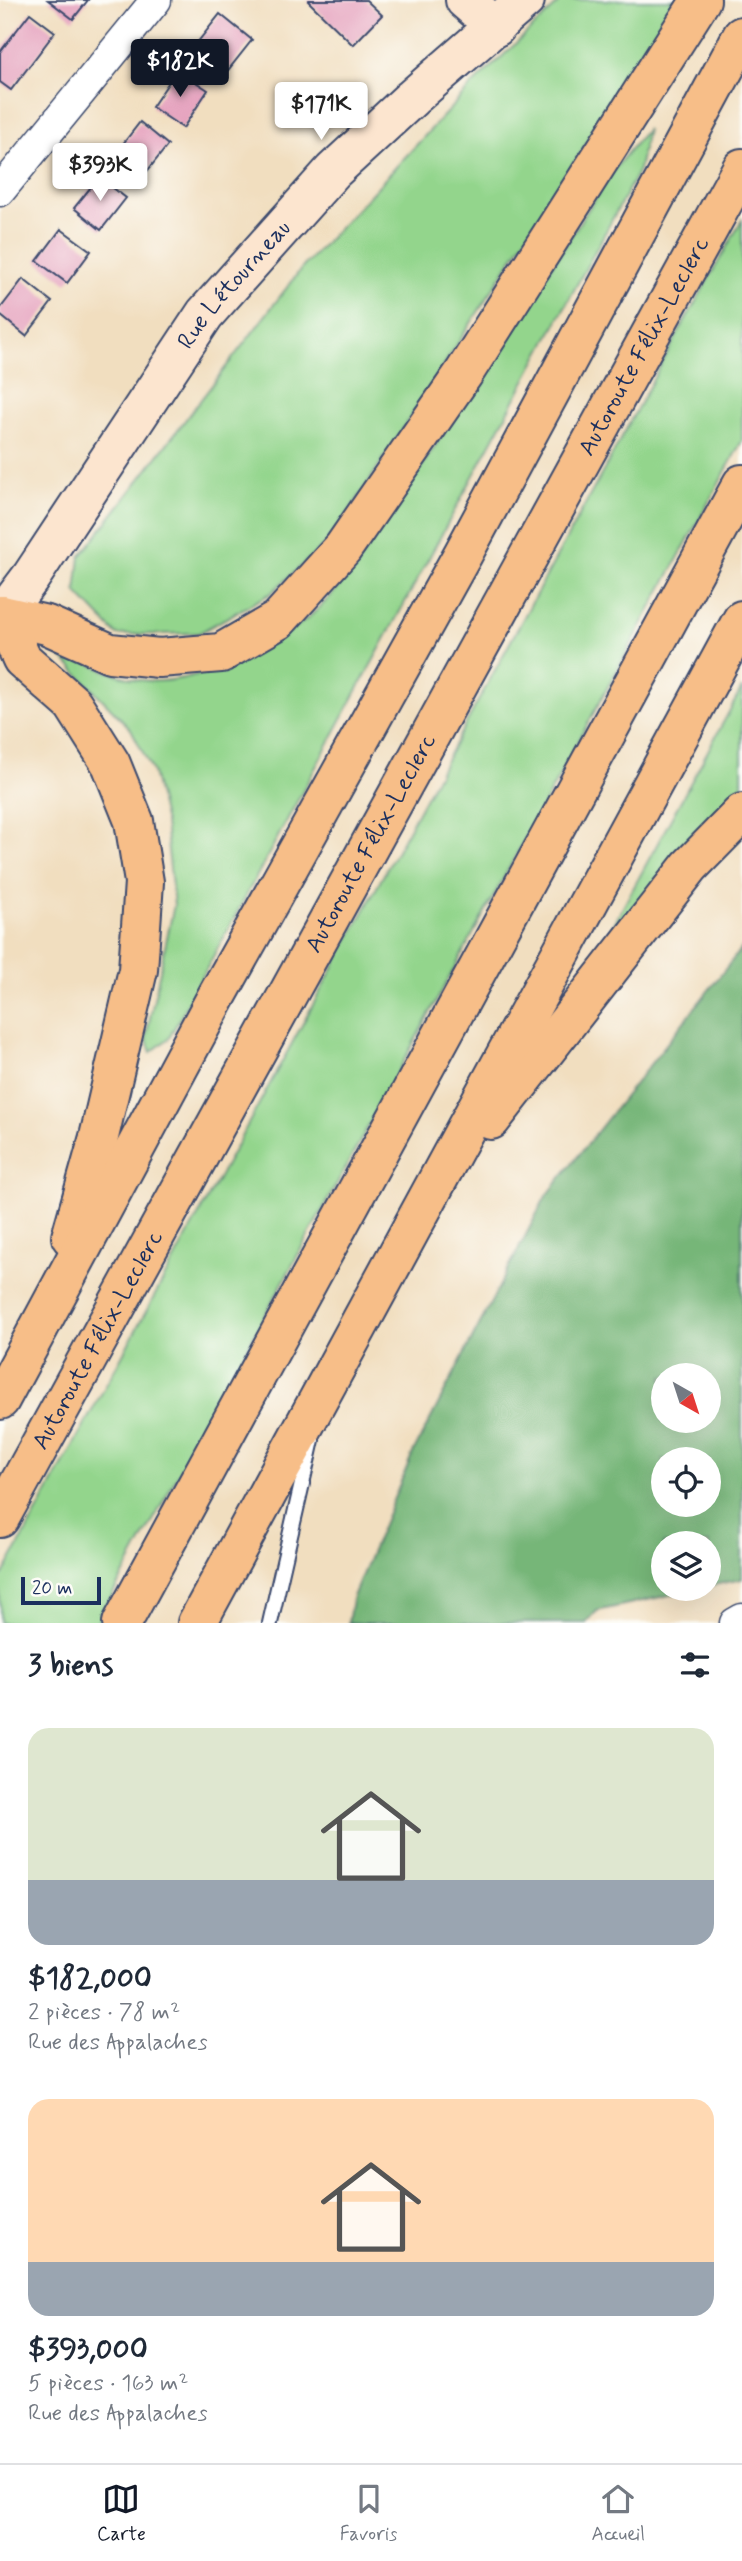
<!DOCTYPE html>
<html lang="fr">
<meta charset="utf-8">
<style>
:root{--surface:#fff;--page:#f2f2f3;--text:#1f2937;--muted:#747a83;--line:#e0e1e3;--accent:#111827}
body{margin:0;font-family:Mynerve,sans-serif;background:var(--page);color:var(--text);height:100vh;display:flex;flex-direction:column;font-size:26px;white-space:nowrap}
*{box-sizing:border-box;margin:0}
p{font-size:23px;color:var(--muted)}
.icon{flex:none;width:38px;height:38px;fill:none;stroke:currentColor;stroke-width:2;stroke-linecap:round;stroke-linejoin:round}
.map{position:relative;height:1623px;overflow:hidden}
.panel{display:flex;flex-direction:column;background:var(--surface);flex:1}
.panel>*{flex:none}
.needle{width:46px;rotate:141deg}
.tools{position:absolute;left:651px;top:1363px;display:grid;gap:14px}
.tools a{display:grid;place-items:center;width:70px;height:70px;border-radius:50%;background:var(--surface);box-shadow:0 7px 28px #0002;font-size:35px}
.scale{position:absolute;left:21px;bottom:18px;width:80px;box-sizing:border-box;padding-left:7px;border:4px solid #1b2f5e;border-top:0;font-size:19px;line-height:24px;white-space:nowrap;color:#1b2f5e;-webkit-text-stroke:5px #fdfcf7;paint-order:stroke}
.price{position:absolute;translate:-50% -60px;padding:0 16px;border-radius:7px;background:#fff;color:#222;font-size:23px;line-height:46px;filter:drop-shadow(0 2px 4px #0008)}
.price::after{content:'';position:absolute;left:50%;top:42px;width:21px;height:16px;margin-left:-10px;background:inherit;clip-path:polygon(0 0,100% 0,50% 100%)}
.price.selected{background:var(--accent);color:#fff}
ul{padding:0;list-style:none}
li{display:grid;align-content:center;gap:14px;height:371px;padding:0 28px}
li span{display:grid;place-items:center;height:217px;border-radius:21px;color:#555}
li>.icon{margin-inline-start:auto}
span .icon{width:126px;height:126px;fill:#fffc;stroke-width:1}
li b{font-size:30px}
h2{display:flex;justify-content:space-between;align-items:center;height:84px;padding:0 28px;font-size:30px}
.tab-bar{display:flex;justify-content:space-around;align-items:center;height:98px;border-top:2px solid var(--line);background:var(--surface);font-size:19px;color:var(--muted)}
.tab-bar a{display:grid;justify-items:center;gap:4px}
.tab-bar .selected{color:var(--accent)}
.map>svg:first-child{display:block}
</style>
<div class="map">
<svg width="742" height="1623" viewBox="0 0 742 1623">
<rect width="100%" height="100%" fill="#fdfcf7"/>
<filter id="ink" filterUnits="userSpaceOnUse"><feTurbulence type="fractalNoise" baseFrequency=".0143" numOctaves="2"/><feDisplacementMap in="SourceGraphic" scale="14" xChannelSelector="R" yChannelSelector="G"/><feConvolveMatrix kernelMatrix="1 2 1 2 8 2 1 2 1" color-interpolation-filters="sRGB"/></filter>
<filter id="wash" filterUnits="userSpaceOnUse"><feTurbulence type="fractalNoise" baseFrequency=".00686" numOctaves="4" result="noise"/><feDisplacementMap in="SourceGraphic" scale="28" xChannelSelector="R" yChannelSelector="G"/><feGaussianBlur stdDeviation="1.57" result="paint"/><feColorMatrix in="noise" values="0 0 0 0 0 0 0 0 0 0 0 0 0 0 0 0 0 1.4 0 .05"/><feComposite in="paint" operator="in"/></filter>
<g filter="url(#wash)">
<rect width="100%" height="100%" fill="#f1debf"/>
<path fill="#93d58c" stroke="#578275" stroke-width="2" d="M 562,0 L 679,0 L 333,537 L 270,594 L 199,633 L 117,635 L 76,592 L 80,557 L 302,268 L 474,83 Z
M 647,129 L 639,170 L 169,1038 L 151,1052 L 146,1037 L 174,905 L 165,823 L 153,772 L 131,729 L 50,645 C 81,659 114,679 150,681 C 201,684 288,641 323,604 C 347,580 366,551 385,523 L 615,168 Z
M 742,220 L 742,441 L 97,1623 L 0,1623 L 0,1580 L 686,319 Z
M 742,688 L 742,789 L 681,850 L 617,941 L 604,942 Z"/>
<path fill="#76b678" stroke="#48726b" stroke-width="2" fill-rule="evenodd" d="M 742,948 L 742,1579 L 709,1586 L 709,1544 L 663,1544 L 663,1589 L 697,1589 L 597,1611 L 586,1623 L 348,1623 L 352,1599 L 412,1455 L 545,1198 ZM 663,1376 L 709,1376 L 709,1421 L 663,1421 ZM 663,1460 L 709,1460 L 709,1505 L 663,1505 Z"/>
<g id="blocks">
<path fill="#e5a0bd" d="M 48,0 L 88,0 L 73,19 Z
M 309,0 L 366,0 L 382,15 L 353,45 L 308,1 Z
M 30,13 L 55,32 L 11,90 L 0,82 L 0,52 Z
M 220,14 L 252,40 L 225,74 L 193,48 Z
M 177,70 L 208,90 L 183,128 L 152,107 Z
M 140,122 L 168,145 L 140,180 L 112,158 Z
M 99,177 L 126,198 L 101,230 L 74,208 Z
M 61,229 L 91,251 L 67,283 L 37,261 Z
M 23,279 L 52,302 L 26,336 L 0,315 L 0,309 Z"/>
</g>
</g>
<g filter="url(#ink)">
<use href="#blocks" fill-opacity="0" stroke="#3b496d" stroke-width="2"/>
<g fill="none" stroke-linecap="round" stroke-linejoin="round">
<defs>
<path id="lane" d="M 270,1623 L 312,1440"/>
<path id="street" d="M 0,191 L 156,0
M 735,1623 L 742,1619"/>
<g id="secondary">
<path d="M 465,0 L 496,27"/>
<path id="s1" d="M 0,618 L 31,577 L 205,314 L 333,171 L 412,98 L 525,0"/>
</g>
<g id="highway">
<path d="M 2,615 L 47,625 L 110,653 L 159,658 L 221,653 L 278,620 L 343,548 L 464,373 L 701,0"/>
<path d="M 2,615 L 22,659 L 73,704 L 111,764 L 134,821 L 144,882 L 138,970 L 99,1137 L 71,1237"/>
<path d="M 491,1120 L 690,866 L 742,813"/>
<path d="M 0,1400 L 217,996 L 463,554 L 742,36"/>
<path id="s2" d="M 0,1518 L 742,168"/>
<path d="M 122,1623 L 742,484"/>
<path d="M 197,1623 L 742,620"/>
</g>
</defs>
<use href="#lane" stroke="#3b496d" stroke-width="18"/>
<use href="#street" stroke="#3b496d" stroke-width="33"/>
<use href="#secondary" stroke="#3b496d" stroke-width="42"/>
<use href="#highway" stroke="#3b496d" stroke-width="42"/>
<use href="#lane" stroke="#fff" stroke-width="14"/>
<use href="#street" stroke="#fff" stroke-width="30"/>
<use href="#secondary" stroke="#fce5cf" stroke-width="38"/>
<use href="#highway" stroke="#f7be88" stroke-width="38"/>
</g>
</g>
<g text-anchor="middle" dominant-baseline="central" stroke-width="5" stroke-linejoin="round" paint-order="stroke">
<g font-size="24" fill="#1b2f5e" stroke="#fdfcf7">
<text stroke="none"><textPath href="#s1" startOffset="408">Rue Létourneau</textPath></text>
<text stroke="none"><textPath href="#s2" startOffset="1337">Autoroute Félix-Leclerc</textPath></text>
<text stroke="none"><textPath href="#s2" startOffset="770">Autoroute Félix-Leclerc</textPath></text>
<text stroke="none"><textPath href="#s2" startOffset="203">Autoroute Félix-Leclerc</textPath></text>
</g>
</g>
</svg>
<div class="tools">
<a><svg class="needle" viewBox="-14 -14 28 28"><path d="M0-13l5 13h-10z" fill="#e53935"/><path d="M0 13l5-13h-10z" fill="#747a83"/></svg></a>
<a><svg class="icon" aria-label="locate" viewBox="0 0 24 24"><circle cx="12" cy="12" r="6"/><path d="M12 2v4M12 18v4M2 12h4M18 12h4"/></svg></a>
<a><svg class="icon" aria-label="layers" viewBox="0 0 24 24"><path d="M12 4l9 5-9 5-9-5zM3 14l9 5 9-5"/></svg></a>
</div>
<div class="scale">20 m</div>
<b class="price selected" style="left:180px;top:99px">$182K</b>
<b class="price" style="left:321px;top:142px">$171K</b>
<b class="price" style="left:100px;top:203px">$393K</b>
</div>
<section class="panel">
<h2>3 biens<svg class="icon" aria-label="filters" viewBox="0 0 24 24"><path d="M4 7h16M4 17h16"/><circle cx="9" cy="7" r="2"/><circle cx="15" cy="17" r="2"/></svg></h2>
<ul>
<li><span style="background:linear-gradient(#dfe7d0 70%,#9aa5b1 0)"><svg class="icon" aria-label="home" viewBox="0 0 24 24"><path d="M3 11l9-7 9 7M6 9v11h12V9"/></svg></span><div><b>$182,000</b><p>2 pièces · 78 m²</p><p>Rue des Appalaches</p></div></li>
<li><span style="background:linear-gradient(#ffd9b3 75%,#9aa5b1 0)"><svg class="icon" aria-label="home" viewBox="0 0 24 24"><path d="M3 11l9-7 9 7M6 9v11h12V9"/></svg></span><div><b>$393,000</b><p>5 pièces · 163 m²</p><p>Rue des Appalaches</p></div></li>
</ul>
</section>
<nav class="tab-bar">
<a class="selected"><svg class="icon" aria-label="map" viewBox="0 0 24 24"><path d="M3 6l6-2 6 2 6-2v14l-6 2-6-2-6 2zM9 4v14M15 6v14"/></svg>Carte</a>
<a><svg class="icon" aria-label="saved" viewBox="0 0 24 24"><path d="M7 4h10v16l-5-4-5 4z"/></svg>Favoris</a>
<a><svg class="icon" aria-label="home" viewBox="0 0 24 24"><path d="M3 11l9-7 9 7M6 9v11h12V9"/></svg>Accueil</a>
</nav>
